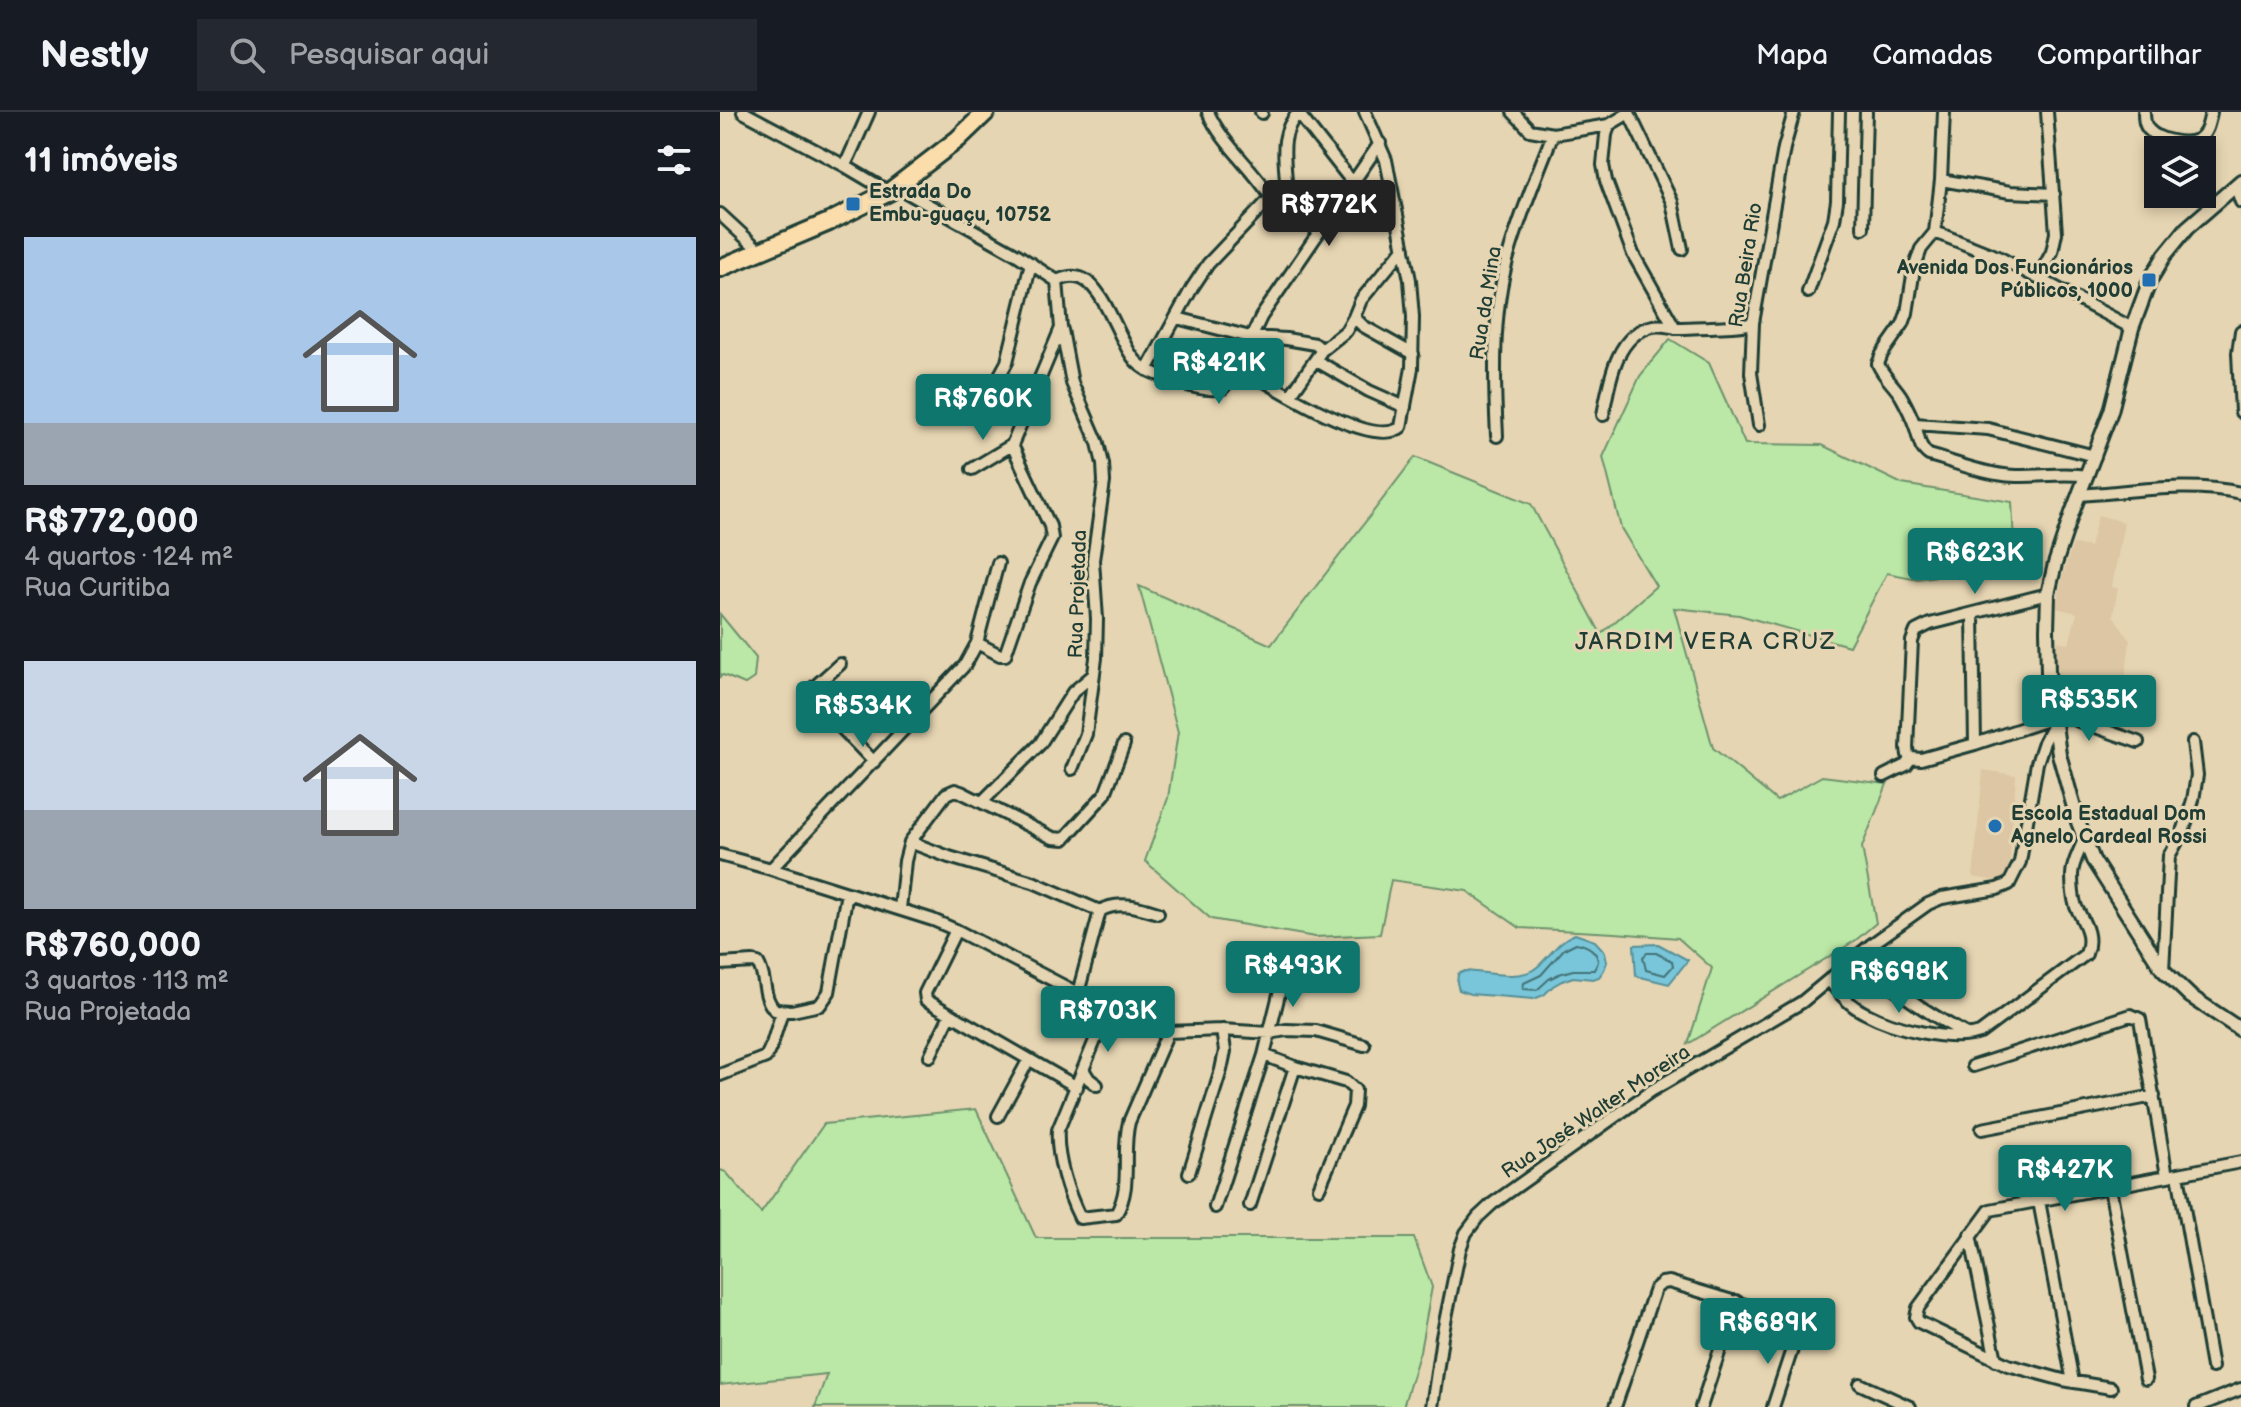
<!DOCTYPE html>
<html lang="pt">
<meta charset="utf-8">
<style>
:root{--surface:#171b24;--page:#242831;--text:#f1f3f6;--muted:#9ea1a6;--line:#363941;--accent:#0f766e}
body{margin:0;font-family:"Balsamiq Sans",sans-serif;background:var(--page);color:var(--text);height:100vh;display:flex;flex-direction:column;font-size:30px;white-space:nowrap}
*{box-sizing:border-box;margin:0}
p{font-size:26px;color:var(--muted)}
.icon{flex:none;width:44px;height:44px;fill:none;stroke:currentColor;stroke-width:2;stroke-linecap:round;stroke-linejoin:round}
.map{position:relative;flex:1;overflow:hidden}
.panel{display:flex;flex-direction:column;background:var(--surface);width:720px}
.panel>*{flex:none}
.buttons{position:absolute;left:1424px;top:24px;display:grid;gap:16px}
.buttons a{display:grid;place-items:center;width:72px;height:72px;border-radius:0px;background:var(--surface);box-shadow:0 4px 12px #0003;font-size:40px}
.price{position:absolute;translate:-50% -68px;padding:0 18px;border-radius:8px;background:var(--accent);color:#fff;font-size:26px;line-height:52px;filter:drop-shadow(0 2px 4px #0008)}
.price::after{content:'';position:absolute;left:50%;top:48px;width:24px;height:18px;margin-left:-12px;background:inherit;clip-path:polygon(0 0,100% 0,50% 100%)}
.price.on{background:#222;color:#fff}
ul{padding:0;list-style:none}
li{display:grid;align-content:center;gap:16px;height:424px;padding:0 24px}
li span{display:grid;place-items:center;height:248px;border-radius:0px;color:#555}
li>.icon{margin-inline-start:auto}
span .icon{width:144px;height:144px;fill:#fffc;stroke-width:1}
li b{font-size:34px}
h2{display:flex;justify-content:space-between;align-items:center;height:96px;padding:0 24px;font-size:34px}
header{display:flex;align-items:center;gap:48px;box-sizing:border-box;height:112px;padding:0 40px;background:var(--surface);border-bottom:2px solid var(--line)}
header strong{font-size:38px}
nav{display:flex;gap:44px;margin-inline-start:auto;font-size:28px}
.search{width:560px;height:72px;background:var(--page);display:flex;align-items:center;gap:20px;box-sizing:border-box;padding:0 28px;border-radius:0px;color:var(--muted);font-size:30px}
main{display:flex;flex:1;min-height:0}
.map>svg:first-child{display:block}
</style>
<header>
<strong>Nestly</strong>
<div class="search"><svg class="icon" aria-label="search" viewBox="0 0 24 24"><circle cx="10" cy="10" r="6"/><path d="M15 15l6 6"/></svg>Pesquisar aqui</div>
<nav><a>Mapa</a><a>Camadas</a><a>Compartilhar</a></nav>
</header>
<main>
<section class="panel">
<h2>11 imóveis<svg class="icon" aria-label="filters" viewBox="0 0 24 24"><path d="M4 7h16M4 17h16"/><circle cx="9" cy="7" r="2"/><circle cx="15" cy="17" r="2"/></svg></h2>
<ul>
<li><span style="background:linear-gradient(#a9c7e8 75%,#9aa5b1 0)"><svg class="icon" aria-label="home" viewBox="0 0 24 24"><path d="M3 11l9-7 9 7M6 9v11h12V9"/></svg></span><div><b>R$772,000</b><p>4 quartos · 124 m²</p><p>Rua Curitiba</p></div></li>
<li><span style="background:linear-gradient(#c9d6e8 60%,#9aa5b1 0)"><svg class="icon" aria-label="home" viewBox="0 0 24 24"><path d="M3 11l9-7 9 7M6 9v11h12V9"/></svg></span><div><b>R$760,000</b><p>3 quartos · 113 m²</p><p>Rua Projetada</p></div></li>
</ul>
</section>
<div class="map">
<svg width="1521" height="1295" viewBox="0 0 1521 1295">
<rect width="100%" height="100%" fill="#e6d5b2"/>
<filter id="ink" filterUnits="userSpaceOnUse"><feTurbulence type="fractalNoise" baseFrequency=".0125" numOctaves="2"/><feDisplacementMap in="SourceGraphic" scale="16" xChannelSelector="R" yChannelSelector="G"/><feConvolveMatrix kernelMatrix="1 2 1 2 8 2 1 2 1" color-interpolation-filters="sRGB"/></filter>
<g filter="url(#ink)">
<path fill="#dcc6a3" d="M 1378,403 L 1404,410 L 1392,475 L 1398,476 L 1393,503 L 1410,529 L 1402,594 L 1343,597 L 1336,541 L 1338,529 L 1349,532 L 1357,501 L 1336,496 L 1343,462 L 1353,432 L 1370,435 Z
M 1263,658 L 1296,663 L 1288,771 L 1253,765 Z"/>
<path fill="#bbe8a6" stroke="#6d926d" stroke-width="2" d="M 950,227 L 989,251 L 1025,332 L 1102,333 L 1182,372 L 1292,390 L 1295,452 L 1198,467 L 1167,461 L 1129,534 L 1019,503 L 954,496 L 993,636 L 1057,689 L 1102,664 L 1167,672 L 1142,735 L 1156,811 L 1136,828 L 968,932 L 992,856 L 958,826 L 895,821 L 800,816 L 747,779 L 671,768 L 660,822 L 595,825 L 491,807 L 425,749 L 448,686 L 458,620 L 419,474 L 551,533 L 695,345 L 811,392 L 881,522 L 936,474 L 901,416 L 883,345 L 920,264 Z
M 0,502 L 36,546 L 34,566 L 25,572 L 3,563 L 0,565 Z
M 256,997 L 316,1126 L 694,1126 L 712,1175 L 700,1239 L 683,1295 L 95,1295 L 107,1262 L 0,1273 L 0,1058 L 6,1060 L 41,1101 L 104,1012 Z"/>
<path fill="#79c5d9" stroke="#558f97" stroke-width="2" d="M 855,822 L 875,829 L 885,840 L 887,850 L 884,858 L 879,865 L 873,867 L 853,865 L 842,869 L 833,874 L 824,883 L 814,887 L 750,882 L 739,878 L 737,871 L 738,862 L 745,859 C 764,860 800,869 816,856 C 830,845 837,829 855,822 Z
M 938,832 L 968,848 L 949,872 L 916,864 L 914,833 Z"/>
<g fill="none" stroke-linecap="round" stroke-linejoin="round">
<path stroke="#437376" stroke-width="2" d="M 856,831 C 867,833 877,838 878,850 L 874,858 L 853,858 L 839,862 L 829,867 L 817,878 L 803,877 L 804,871 L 821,863 L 844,837 Z
M 927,841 L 936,841 L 952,849 L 953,854 L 945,863 L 926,858 L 923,845 Z"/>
<defs>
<path id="minor" d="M 23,0 L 125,54 L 169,80
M 488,0 C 502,32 532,55 551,85
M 541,0 L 542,1
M 793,0 L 810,18 L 833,22 L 889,13 L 909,1
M 1224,0 L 1221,68 L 1215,120 L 1201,137 L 1194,157 L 1187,201 L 1183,212 L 1162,242 L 1158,252 C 1163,264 1174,273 1181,284 C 1186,293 1192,305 1195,314 C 1200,326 1198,335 1209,343 C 1234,350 1258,360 1284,363 C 1312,367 1339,359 1367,364
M 1424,0 C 1424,6 1424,13 1429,18 C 1438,28 1465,34 1477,28 C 1487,23 1489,10 1491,0
M 578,1 L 633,71
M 909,1 L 952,90 L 962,137
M 889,13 L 886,23 L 883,53 L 886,69 L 913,142 L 955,216
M 125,54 L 149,0
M 1221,68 L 1290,80 L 1334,82
M 177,75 L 296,142 L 337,169 L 341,216 L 292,333 L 330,414 L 332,426 L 310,471 L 285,543 L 280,543 L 257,531
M 1516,75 L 1521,90
M 0,102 L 40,139
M 1143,116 L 1146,0
M 1215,120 L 1280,146 L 1412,216
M 1318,166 L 1332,140 L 1336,121 L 1327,0
M 337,169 C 342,167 349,164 355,165 C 385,166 399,237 420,253 C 429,261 443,264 454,268 C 469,274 487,280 503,276 L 513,264 L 541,205 L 660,31
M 1088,180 L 1114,108 L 1117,89 L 1119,0
M 634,205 L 643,214 L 693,242
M 457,206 L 530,225 L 566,227 L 595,232 L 602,238
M 342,218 L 352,271 L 378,331 L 383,352 L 384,370 L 373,448 L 377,507 L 376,546 L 366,622 L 352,657
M 1521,219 L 1518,241 L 1521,300
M 595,248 L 649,279 L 685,295
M 518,253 C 546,270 653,339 681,315 L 692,256 L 693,205 L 690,168 L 666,48 L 645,0
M 427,258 L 472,176 L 488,152 L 563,73 L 566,68 C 564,42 560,20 579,0
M 570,284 L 602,238 L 626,219 L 634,205 L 641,188 L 684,136
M 264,292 L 287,250 L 311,151
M 883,303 C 889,272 895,222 933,214 C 941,212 949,215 958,216 C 968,216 979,215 989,215 C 1004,214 1019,215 1033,211
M 1195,312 L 1268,317 L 1375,344
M 1039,313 L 1031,261 L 1033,211 L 1064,36 L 1074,0
M 777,324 C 774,267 772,201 788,145 C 800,103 817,62 833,22
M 252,357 L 292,333
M 1358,383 C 1411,380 1468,369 1521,381
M 1253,502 L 1255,632
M 120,552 L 92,577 L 94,587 L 154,650
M 1333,600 L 1418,630
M 1191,646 L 1188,643 L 1187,636 L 1192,529 L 1196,519 L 1210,512 L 1328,482
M 1191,646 L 1201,647 L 1255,632 L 1333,606
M 1164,664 L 1186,653 L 1191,646
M 263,689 L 320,632 L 353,580 L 372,564
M 190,730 L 229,745 L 313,770 L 380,799 C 398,788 419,795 438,801
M 0,743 L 51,757 L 213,808 L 236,818 L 419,913 L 448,920 L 502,918 L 550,921 L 566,918 L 596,919 L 644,933
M 51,757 L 245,553 L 257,531 L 278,451
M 180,797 L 185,749 L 190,730 L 226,682 L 235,678 L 241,680 L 333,726 L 344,727 L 385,682 L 404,632
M 236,818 L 205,881 L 206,888 L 357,975
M 1138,843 C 1170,877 1206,900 1246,922
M 0,852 L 33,850 L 38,851 C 47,866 42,886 55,898 L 72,899 L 100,893 L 109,880 L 127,781
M 1443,858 L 1449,744 L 1464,717 L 1473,688 L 1477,663 L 1473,630
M 1109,868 C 1119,881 1130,894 1145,901 C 1173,916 1230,931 1260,921 L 1366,842 C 1373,823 1364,811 1356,795 C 1353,786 1352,773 1352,763 C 1352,751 1360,739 1364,727
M 358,881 L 380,799
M 388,897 L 338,1018 C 336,1045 348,1082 360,1106 L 396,1102 C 413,1074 401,1041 409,1010 L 448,920
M 544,943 L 575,955 L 626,970 L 635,978 L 634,994 L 599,1076
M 210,944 L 230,903
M 1253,954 L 1411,903 L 1420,907 L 1447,1064
M 364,959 L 369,967 L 377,973
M 0,963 L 46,945 L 52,932 L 62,900
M 278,1004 L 308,949
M 1262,1017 L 1434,984
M 469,1061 L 501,958 L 505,939 L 502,918
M 1458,1062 L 1492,1255
M 1390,1076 L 1426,1267
M 1319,1089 L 1353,1270
M 530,1093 L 575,955
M 495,1095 L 544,943 L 563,866
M 1250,1123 L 1276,1248
M 1140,1272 L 1190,1295
M 1391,1276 L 1343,1268 L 1288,1253 L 1199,1210 L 1196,1205 L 1198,1196 L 1270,1098 L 1521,1050
M 712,1295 L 722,1225 L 740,1137 L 746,1121 L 758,1105 L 772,1092 L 931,979 L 1082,890 L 1152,832 L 1208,792 L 1222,786 L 1277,777 L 1289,772 L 1300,750 L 1317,651 L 1324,630 L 1333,613
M 895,1295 L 935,1177 L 942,1171 L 949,1170 L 1072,1207 L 1078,1216 L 1077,1222 L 1053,1295
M 981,1295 L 1016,1189
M 1476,1295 L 1521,1277"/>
<path id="tertiary" d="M 1521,69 L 1467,116 L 1445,143 L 1430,168 L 1412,216 L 1391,299 L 1352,401 L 1335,452 L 1328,482 L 1327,518 L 1328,560 L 1339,642 L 1358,710 L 1373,748 L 1443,858 L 1470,884 L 1521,918"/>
<path id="primary" d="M 0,156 L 109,110 L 169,80 L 238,27 L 266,0"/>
</defs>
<use href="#minor" stroke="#1f3d34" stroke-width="16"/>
<use href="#tertiary" stroke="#1f3d34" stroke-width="18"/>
<use href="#primary" stroke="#1f3d34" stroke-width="22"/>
<use href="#minor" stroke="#e6d5b2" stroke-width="10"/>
<use href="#tertiary" stroke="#e6d5b2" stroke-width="12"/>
<use href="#primary" stroke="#fbddab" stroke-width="16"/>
</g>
</g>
<g fill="#1f6fb2" stroke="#e6d5b2" stroke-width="3">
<rect x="125" y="84" width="16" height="16" rx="4"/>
<rect x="1421" y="160" width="16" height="16" rx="4"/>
<circle cx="1275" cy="714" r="8"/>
</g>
<g text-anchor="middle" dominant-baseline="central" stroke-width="6" stroke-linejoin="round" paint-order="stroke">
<g font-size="20" font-weight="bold" fill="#1f3d34" stroke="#e6d5b2" text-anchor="start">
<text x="149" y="80">Estrada Do<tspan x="149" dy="23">Embu-guaçu, 10752</tspan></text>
<text x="1413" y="156" text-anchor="end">Avenida Dos Funcionários<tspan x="1413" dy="23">Públicos, 1000</tspan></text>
<text x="1291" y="702">Escola Estadual Dom<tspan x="1291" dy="23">Agnelo Cardeal Rossi</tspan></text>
</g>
<g font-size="20" fill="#1f3d34" stroke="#e6d5b2">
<text transform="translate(1026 153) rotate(-81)">Rua Beira Rio</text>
<text transform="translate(766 191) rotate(-81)">Rua da Mina</text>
<text transform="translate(358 482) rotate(-88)">Rua Projetada</text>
<text transform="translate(876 1000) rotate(-34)">Rua José Walter Moreira</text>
</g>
<g font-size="24" letter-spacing="2" fill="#1f3d34" stroke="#e6d5b2">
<text x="986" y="529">JARDIM VERA CRUZ</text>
</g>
</g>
</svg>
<div class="buttons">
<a><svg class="icon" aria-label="layers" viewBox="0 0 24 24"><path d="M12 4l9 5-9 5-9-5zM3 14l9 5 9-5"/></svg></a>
</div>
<b class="price on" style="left:609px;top:136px">R$772K</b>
<b class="price" style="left:499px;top:294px">R$421K</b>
<b class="price" style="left:263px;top:330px">R$760K</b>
<b class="price" style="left:1255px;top:484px">R$623K</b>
<b class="price" style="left:1369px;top:631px">R$535K</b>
<b class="price" style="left:143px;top:637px">R$534K</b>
<b class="price" style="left:573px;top:897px">R$493K</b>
<b class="price" style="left:1179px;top:903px">R$698K</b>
<b class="price" style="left:388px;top:942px">R$703K</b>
<b class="price" style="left:1345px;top:1101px">R$427K</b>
<b class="price" style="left:1048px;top:1254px">R$689K</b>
</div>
</main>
